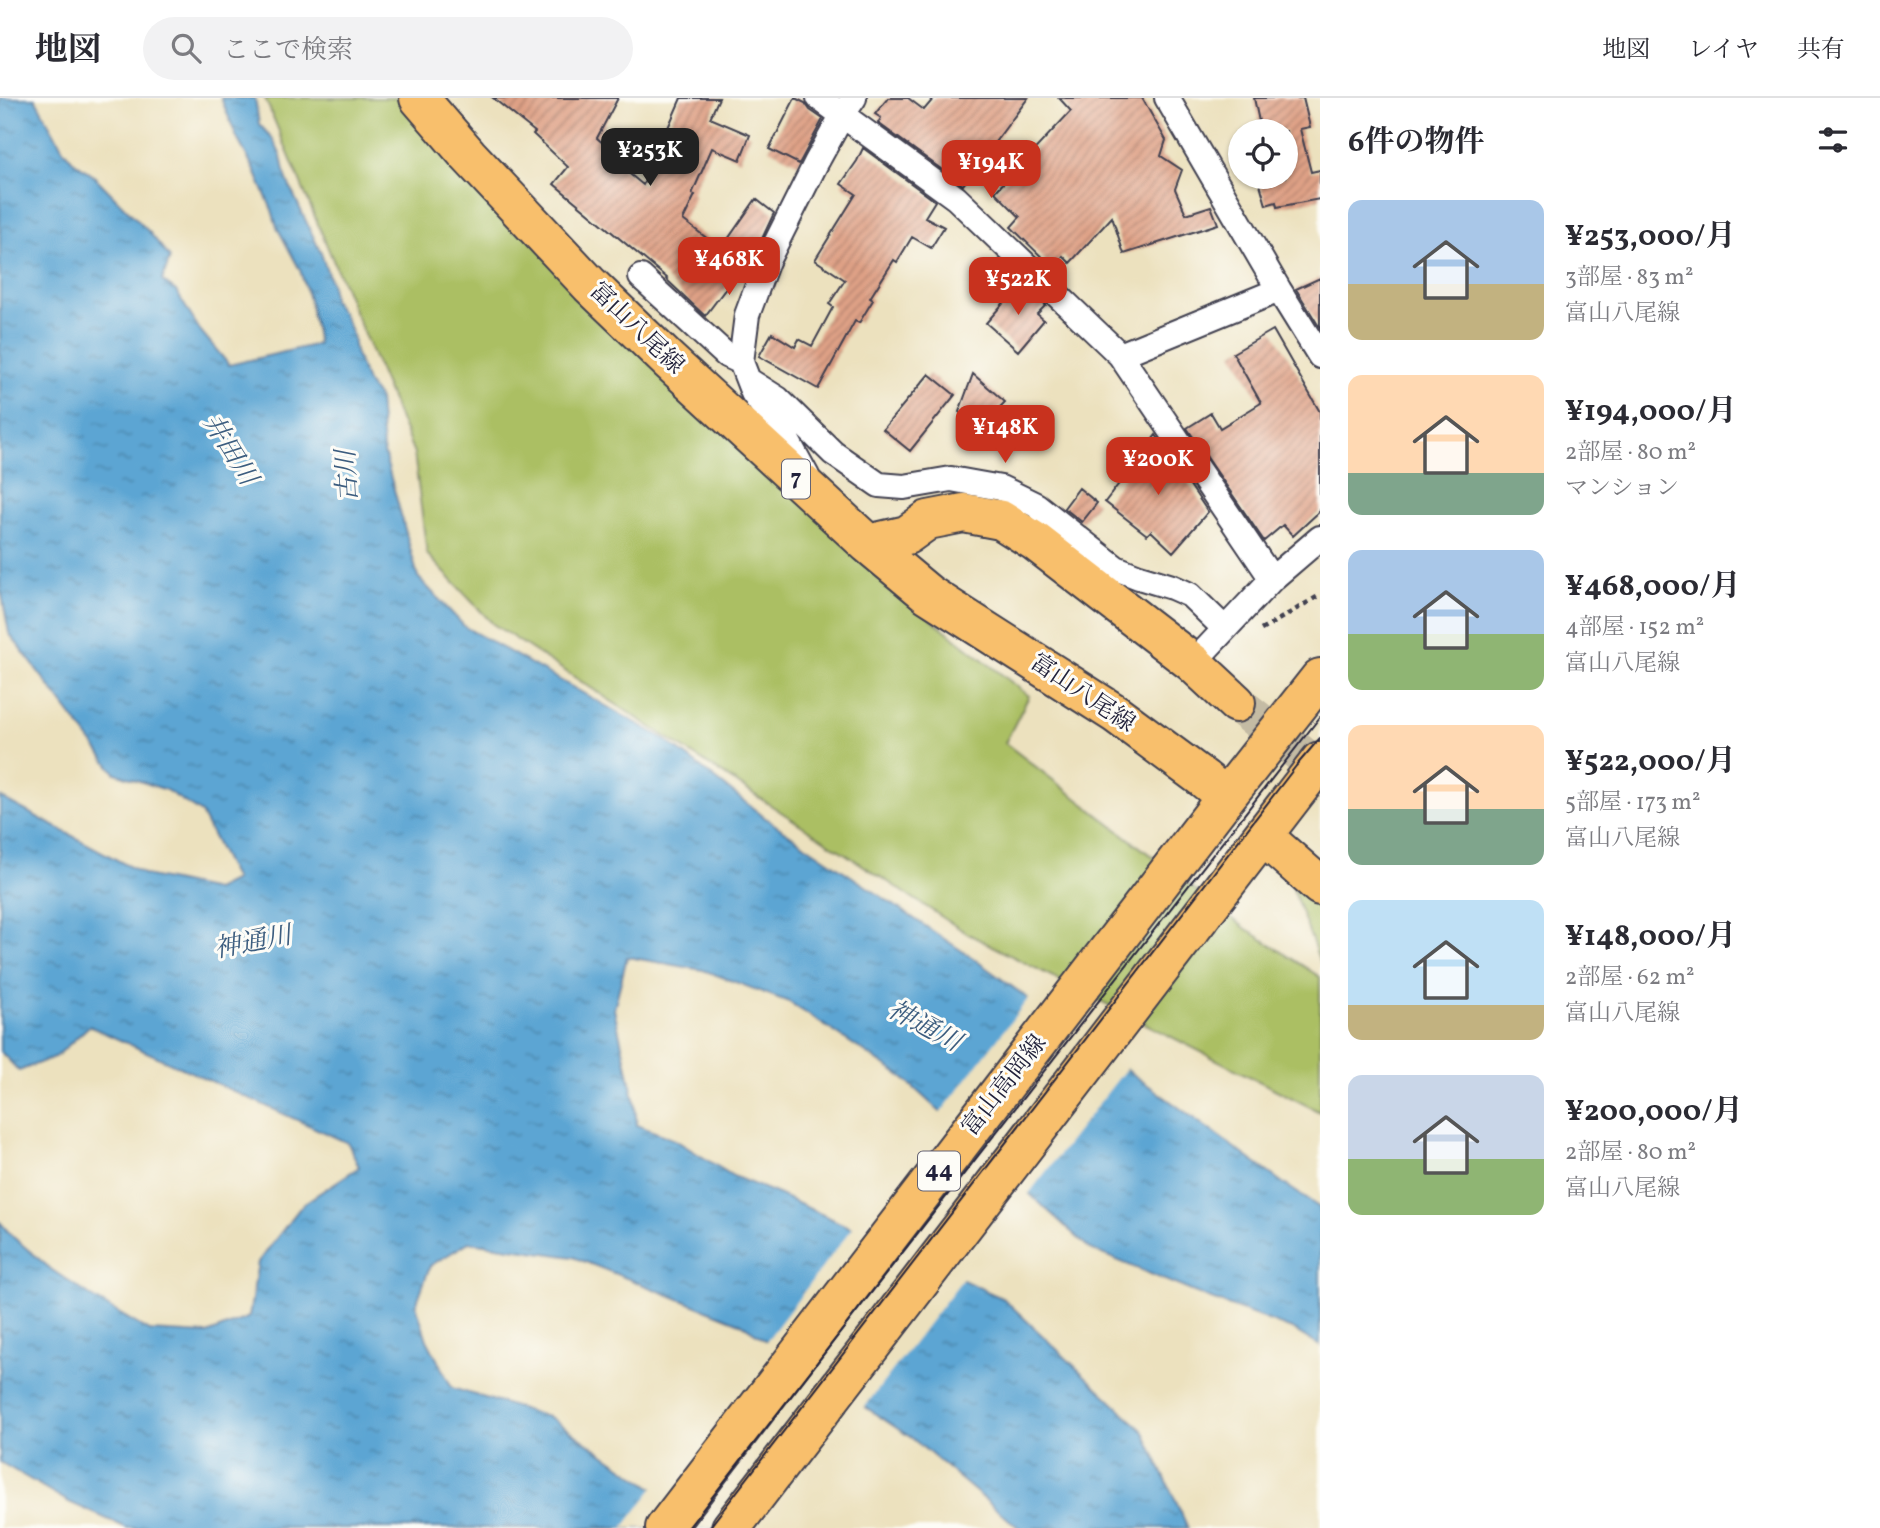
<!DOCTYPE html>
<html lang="ja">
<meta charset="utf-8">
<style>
:root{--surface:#fff;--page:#f2f2f3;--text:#2b2b33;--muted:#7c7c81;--line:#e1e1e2;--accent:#c8321e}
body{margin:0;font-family:Vollkorn,"Noto Serif JP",serif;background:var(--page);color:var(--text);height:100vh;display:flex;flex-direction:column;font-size:26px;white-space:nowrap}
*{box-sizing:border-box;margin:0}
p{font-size:23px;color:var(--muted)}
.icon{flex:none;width:38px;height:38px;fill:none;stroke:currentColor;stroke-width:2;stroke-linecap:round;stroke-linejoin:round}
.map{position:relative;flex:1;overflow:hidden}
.side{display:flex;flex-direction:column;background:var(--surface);width:560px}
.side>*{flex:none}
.fabs{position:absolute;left:1228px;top:21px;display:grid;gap:14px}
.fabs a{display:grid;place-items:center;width:70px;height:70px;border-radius:50%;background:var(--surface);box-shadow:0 2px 5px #0004;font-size:35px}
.price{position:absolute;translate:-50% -60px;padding:0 16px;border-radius:14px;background:var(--accent);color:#fff;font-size:23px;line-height:46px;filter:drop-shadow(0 2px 4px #0008)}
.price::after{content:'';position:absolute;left:50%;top:42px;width:21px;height:16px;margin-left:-10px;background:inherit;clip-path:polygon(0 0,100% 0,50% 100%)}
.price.active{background:#222;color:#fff}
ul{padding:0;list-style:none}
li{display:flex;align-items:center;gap:21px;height:175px;padding:0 28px}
li span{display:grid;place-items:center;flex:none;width:196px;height:140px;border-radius:14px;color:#555}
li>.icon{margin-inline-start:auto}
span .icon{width:84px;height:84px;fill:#fffc;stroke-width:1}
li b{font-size:30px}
h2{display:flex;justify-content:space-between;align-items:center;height:84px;padding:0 28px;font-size:30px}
header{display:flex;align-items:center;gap:42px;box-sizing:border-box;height:98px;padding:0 35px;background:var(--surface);border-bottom:2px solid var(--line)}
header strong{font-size:33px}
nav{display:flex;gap:38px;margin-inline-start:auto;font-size:24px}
.search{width:490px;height:63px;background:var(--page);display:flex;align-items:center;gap:18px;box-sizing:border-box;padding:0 24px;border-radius:38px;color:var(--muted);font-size:26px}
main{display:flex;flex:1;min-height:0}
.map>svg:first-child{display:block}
</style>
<header>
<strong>地図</strong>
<div class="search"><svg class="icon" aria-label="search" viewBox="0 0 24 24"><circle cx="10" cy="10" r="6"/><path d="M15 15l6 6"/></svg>ここで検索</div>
<nav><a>地図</a><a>レイヤ</a><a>共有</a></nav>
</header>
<main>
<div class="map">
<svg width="1320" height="1430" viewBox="0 0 1320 1430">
<defs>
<pattern id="water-ripples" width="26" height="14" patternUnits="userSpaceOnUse" patternTransform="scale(1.75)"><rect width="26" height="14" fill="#5ca5d3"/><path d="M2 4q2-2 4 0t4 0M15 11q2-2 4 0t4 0" fill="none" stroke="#4c86ac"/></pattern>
<pattern id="building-hatch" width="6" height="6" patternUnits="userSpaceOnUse" patternTransform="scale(1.75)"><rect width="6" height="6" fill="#dfa186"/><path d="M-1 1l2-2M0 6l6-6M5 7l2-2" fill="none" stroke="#b4836f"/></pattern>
</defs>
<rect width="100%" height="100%" fill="#fdfcf7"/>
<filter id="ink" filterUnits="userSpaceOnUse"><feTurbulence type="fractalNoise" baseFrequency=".0143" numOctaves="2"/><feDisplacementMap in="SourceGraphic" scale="14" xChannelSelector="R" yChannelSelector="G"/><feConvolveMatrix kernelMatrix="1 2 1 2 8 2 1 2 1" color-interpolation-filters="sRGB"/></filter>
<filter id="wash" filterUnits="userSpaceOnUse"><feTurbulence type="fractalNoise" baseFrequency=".00686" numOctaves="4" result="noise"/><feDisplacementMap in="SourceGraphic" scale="28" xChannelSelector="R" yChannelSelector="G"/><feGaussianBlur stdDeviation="1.57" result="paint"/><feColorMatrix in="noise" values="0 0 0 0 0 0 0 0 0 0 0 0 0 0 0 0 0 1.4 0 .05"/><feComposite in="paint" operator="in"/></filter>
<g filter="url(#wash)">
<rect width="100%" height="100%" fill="#ece1be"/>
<path fill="#abbf63" stroke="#66704f" stroke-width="2" d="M 265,0 L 405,0 L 916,509 L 1029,598 L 1005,645 L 1245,830 L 1320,879 L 1320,1014 L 968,836 L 493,526 L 427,456 L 414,355 Z
M 1292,789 L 1320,809 L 1320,864 Z"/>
<path fill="url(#water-ripples)" stroke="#3f6487" stroke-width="2" d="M 0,0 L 35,0 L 63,51 L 72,62 L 95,79 L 150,135 L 170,160 L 162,183 L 176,193 L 199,231 L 229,267 L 318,246 L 310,205 L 300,172 L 277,129 L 272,112 L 254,71 L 237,40 L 221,0 L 255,0 L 259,26 L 273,41 L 281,58 L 284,73 L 290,89 L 321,155 L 331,185 L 333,202 L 344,218 L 353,238 L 355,254 L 367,284 L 379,301 L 383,351 L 418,479 L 465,529 L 663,640 L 768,722 L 974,861 L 1283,1085 L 1320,1110 L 1320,1248 L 1292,1231 L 1206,1199 L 1090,1151 L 901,978 L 789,904 L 703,872 L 627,859 L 614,911 L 634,1001 L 637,1027 L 675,1042 L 733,1078 L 780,1097 L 1004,1201 L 1144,1334 L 1188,1430 L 1019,1430 L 913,1341 L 740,1225 L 573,1159 L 469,1144 L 430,1168 L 416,1207 L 427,1242 L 452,1290 L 551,1320 L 711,1430 L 127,1430 L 69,1404 L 0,1364 L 0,1124 L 12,1138 L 52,1172 L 95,1201 L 149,1233 L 207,1236 L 249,1219 L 258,1164 L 303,1106 L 359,1069 L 348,1045 L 89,928 L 57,958 L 19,973 L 0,953 L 0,699 L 145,777 L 215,792 L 235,782 L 201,715 L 166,692 L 115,675 L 9,535 L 0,487 Z"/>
<path fill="#ece1be" d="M 1031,897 L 1128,968 L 1027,1098 L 939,1017 Z
M 854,1128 L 964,1179 L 863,1311 L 764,1246 Z
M 655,1388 L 713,1427 L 714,1430 L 623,1430 Z"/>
<g id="blocks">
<path fill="url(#building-hatch)" d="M 493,0 L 618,0 L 597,40 L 612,53 L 608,58 L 643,87 L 681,0 L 719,0 L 710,20 L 750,37 L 740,62 L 712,50 L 692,96 L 695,97 L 683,122 L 721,151 L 756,101 L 774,115 L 760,145 L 705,218 L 666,181 L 667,180 L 554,86 L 568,69 L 533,36 L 535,34 Z
M 795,0 L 805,5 L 810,12 L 823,21 L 799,66 L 769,51 Z
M 888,0 L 908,0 L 924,12 L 934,0 L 1028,0 L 963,87 L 878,25 L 881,20 L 875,16 Z
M 1059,0 L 1142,0 L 1166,42 L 1161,58 L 1182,72 L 1175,91 L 1186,116 L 1211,108 L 1218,126 L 1124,156 L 1112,119 L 1070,165 L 1063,158 L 1053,170 L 1011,129 L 1020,119 L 995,94 L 1071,13 Z
M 1254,0 L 1303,0 L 1310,29 L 1300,31 L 1311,74 L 1320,72 L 1320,101 L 1277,109 L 1276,104 L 1266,107 L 1258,79 L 1286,79 L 1286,33 L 1261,33 Z
M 863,50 L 935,103 L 925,119 L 944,129 L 931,150 L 912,139 L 897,164 L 894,162 L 870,200 L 873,202 L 859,225 L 855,223 L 818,291 L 759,258 L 772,235 L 795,249 L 799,241 L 812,248 L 833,209 L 829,206 L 845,182 L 815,162 L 856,96 L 841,86 L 857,63 Z
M 1320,180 L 1320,230 L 1296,191 Z
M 1022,184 L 1046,207 L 1037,216 L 1044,222 L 1018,253 L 986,225 Z
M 1273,232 L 1320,314 L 1320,413 L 1293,438 L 1283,427 L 1264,443 L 1187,330 L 1211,315 L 1220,330 L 1261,305 L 1233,255 Z
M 929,276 L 955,297 L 910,353 L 883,331 Z
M 973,276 L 1005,304 L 979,331 L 959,314 Z
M 1156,337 L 1208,414 L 1173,454 L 1151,433 L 1147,437 L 1105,404 Z
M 1079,390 L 1097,405 L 1082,424 L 1064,410 Z"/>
</g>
</g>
<g filter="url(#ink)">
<use href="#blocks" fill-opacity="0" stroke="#403f4f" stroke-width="2"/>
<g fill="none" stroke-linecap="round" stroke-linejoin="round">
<path stroke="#c4bba4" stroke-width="38" stroke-dasharray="38 19" stroke-linecap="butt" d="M 1236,605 L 1320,671"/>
<defs>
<path id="street" d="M 819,0 L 956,100 L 1120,257
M 1167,0 L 1279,192 L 1320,258
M 641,179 L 726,257 L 741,264
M 748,282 L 778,301 L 833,355 L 879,387 L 904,389 L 951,381 L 1001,390 L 1036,407 L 1116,470 L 1139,479 L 1172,489 L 1190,497 L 1225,531
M 807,378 L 785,338 L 753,295 L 741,264 L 747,217 L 767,163 L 816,65 L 843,16 L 854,0
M 1272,481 L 1120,257 L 1279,192
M 1193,565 L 1272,481 L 1320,440"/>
<path id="primary" d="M 419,0 L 468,57 L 590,187 L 668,262 L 868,446 L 928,496 L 1116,616 L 1204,681 L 1226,699
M 868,446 L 907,437 L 928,422 L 964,415 L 1001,422 L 1036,444 L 1193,565 L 1236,605
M 1263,738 L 1320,788
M 665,1430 L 1226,699 L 1320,580
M 731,1430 L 1320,663"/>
</defs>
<use href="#street" stroke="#403f4f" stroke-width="28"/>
<use href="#primary" stroke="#403f4f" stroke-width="42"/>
<path stroke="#403f4f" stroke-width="4.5" stroke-dasharray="5 5" stroke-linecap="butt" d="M 1261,532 L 1320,497"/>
<use href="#street" stroke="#fff" stroke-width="24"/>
<use href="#primary" stroke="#f8bf6c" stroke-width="38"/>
<path stroke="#22223b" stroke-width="2" d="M 688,1430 L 1320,619
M 709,1430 L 1296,668 L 1320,640"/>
</g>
</g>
<g text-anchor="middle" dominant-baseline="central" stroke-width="6" stroke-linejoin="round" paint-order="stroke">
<g fill="#fdfcf7" stroke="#646373" stroke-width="2">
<rect x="782" y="361.5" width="28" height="39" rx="5"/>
<rect x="918" y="1053.5" width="42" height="39" rx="5"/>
</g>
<g font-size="23" font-weight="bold" fill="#22223b">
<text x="796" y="381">7</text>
<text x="939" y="1073">44</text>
</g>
<g font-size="24" fill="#22223b" stroke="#fdfcf7">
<text transform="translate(636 231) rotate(44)">富山八尾線</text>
<text transform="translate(1082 596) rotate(34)">富山八尾線</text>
<text transform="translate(1005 988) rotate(-52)">富山高岡線</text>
</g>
<g font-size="26" font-style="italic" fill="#3c5d7f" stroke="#fdfcf7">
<text transform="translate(229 352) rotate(58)">井田川</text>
<text transform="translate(348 378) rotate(-93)">古川</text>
<text transform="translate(253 845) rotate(-11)">神通川</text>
<text transform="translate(924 929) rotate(28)">神通川</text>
</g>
</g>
</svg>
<div class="fabs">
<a><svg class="icon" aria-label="locate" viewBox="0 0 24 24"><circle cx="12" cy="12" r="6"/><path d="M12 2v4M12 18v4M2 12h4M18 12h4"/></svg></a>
</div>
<b class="price active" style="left:650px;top:90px">¥253K</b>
<b class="price" style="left:991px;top:102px">¥194K</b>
<b class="price" style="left:729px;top:199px">¥468K</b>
<b class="price" style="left:1018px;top:219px">¥522K</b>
<b class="price" style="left:1005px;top:367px">¥148K</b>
<b class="price" style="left:1158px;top:399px">¥200K</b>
</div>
<section class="side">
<h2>6件の物件<svg class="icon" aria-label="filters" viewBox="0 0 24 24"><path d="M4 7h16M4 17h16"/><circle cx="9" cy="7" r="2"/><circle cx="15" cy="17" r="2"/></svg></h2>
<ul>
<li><span style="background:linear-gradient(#a9c7e8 60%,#c2b280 0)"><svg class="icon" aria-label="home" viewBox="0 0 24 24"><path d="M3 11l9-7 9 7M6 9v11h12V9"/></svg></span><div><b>¥253,000/月</b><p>3部屋 · 83 m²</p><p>富山八尾線</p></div></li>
<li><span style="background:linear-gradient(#ffd9b3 70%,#7fa58c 0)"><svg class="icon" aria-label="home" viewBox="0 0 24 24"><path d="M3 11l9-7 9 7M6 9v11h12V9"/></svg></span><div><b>¥194,000/月</b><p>2部屋 · 80 m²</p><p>マンション</p></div></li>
<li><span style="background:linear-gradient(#a9c7e8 60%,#8fb573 0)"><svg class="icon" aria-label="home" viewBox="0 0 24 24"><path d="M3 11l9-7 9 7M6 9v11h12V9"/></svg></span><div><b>¥468,000/月</b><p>4部屋 · 152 m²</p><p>富山八尾線</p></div></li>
<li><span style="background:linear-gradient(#ffd9b3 60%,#7fa58c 0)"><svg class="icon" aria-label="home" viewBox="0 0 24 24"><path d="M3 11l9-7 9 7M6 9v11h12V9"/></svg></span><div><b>¥522,000/月</b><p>5部屋 · 173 m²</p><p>富山八尾線</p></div></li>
<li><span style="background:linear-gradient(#bfe0f5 75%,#c2b280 0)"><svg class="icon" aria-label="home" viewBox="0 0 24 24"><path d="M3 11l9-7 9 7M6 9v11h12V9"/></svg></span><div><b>¥148,000/月</b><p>2部屋 · 62 m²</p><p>富山八尾線</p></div></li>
<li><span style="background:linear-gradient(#c9d6e8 60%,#8fb573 0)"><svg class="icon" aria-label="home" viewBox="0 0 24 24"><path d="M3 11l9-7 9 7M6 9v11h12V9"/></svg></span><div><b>¥200,000/月</b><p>2部屋 · 80 m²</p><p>富山八尾線</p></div></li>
</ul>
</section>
</main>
